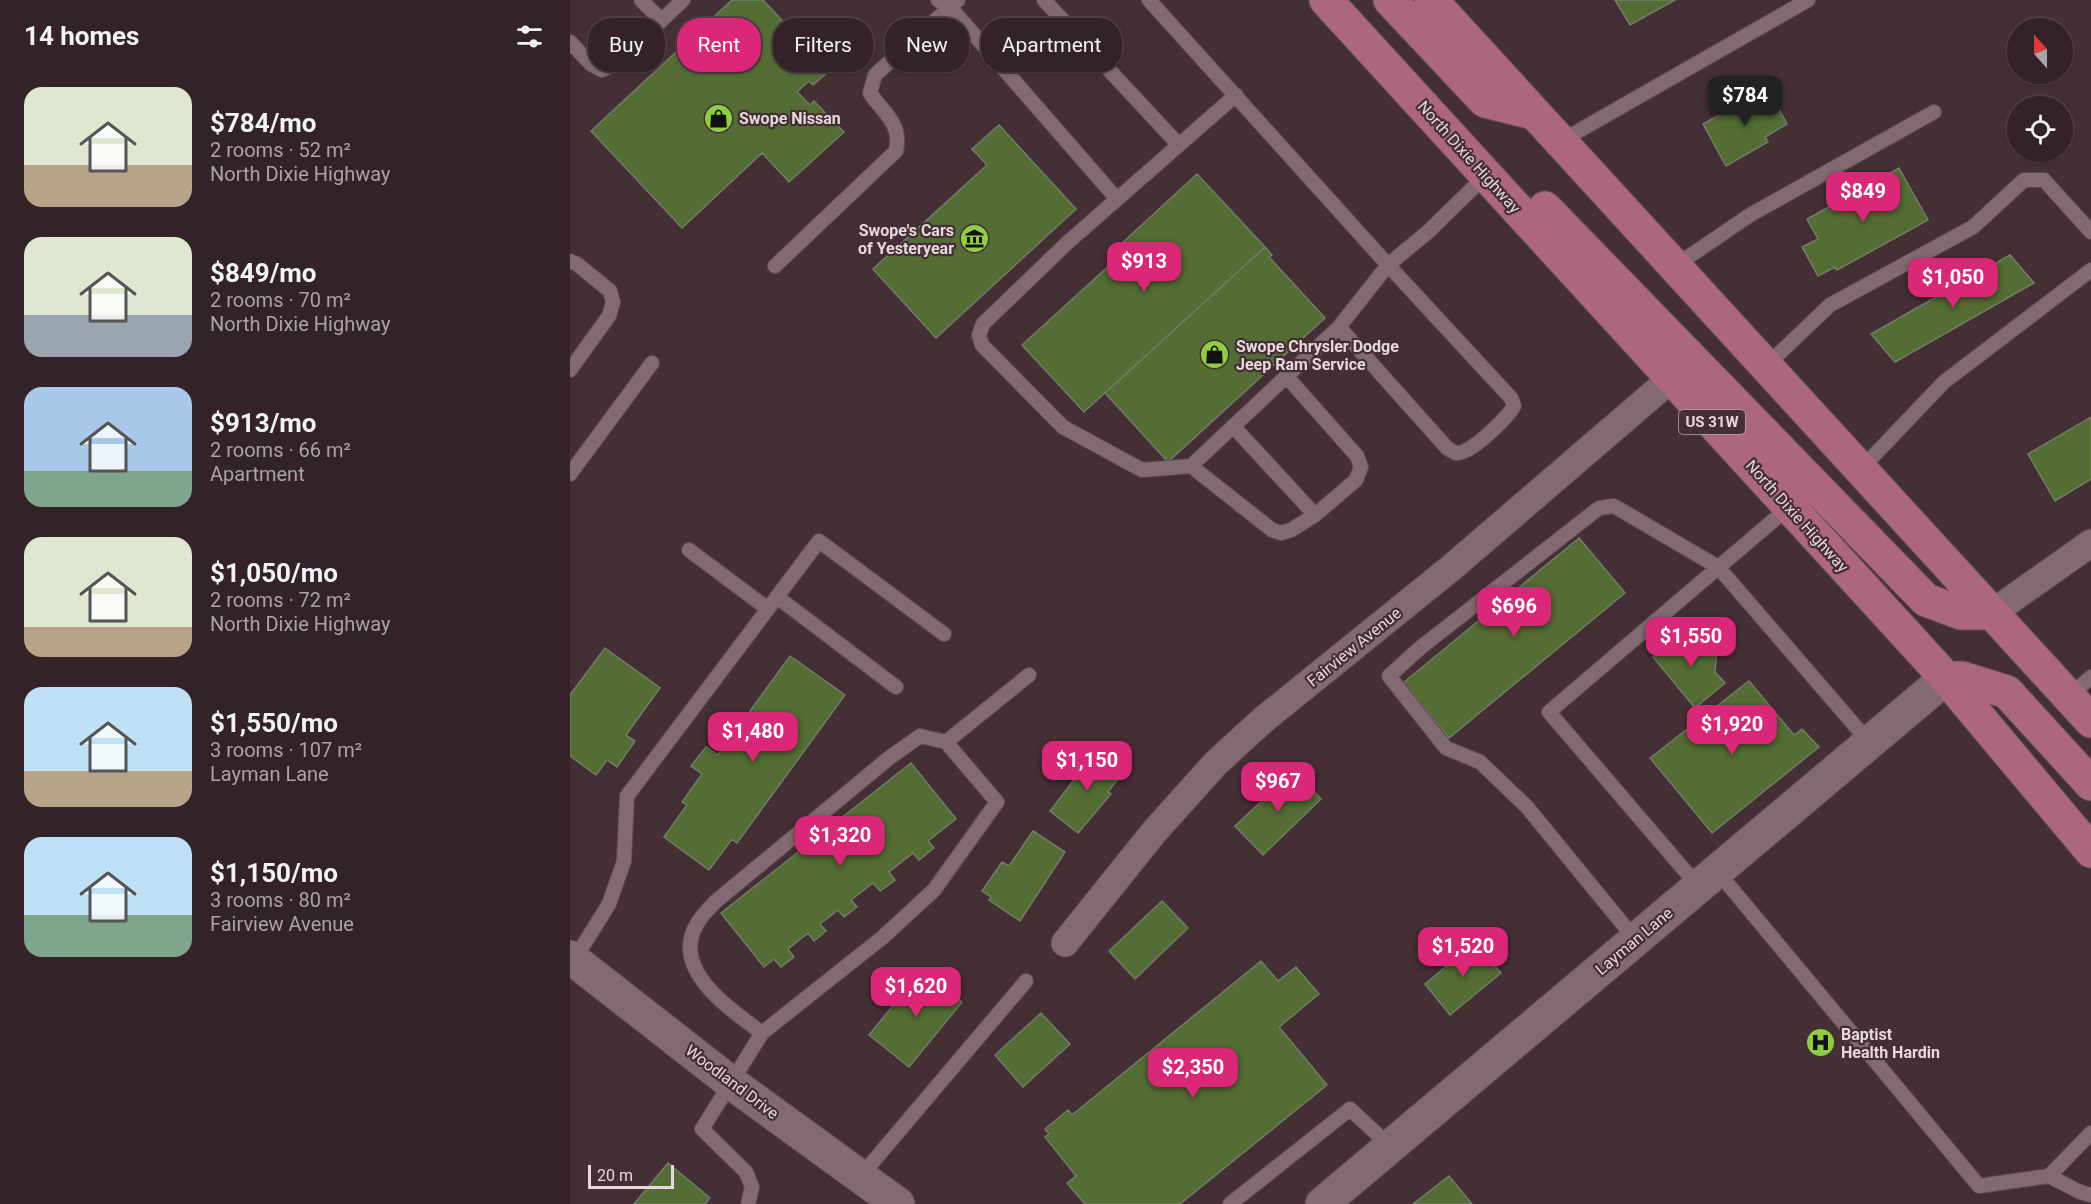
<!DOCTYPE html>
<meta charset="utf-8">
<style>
:root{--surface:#332328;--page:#3b2b30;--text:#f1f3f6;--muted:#a9a4a8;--line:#4e4045;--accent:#db2777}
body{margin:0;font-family:Roboto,sans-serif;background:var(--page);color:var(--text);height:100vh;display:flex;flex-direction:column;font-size:22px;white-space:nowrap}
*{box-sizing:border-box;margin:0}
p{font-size:20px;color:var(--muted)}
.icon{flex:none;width:33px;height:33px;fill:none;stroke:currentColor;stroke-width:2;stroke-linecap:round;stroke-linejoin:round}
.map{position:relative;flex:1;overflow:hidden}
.sheet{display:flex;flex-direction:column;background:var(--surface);width:570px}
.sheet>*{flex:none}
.top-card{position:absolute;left:18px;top:18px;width:570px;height:54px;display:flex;gap:12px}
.needle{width:39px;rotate:339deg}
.fabs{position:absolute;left:1437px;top:18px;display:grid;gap:12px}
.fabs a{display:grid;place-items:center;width:66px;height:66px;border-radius:50%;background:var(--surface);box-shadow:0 2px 4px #0004,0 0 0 2px var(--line);font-size:30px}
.scale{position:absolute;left:18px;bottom:15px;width:86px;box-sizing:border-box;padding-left:6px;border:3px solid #e6d8dc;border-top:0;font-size:16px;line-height:21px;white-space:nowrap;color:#e6d8dc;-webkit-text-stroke:4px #442f35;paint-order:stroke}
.price{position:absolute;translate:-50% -51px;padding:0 14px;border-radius:12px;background:var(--accent);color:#fff;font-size:20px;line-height:39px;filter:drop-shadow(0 2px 3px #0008)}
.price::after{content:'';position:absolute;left:50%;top:36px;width:18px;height:14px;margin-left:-9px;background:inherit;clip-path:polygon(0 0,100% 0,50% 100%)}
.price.selected{background:#222;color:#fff}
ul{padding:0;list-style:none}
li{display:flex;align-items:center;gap:18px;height:150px;padding:0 24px}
li span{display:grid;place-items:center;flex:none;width:168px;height:120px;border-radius:18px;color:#555}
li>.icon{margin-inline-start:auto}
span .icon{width:72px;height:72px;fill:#fffc;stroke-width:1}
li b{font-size:26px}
h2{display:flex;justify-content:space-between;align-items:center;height:72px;padding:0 24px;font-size:26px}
.tag{padding:0 21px;border-radius:24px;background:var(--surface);box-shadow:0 2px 4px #0004,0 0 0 2px var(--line);font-size:21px;line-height:54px}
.tag.selected{background:var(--accent);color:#fff}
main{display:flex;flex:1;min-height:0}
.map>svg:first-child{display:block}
</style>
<main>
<section class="sheet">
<h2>14 homes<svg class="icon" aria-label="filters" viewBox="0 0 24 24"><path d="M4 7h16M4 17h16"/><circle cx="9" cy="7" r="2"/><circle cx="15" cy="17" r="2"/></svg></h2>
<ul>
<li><span style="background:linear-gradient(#dfe7d0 65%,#b9a48a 0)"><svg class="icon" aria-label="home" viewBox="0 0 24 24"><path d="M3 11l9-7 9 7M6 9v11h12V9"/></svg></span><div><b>$784/mo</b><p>2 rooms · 52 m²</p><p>North Dixie Highway</p></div></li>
<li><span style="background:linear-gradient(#dfe7d0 65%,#9aa5b1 0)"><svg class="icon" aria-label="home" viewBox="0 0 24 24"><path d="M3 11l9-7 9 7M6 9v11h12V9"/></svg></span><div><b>$849/mo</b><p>2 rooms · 70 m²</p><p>North Dixie Highway</p></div></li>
<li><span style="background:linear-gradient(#a9c7e8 70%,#7fa58c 0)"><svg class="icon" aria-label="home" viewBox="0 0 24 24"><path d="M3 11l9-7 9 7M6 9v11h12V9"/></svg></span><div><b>$913/mo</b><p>2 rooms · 66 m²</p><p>Apartment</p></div></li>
<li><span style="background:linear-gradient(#dfe7d0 75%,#b9a48a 0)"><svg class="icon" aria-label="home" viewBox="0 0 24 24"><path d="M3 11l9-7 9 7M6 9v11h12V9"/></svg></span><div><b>$1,050/mo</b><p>2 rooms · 72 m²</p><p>North Dixie Highway</p></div></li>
<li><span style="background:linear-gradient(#bfe0f5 70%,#b9a48a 0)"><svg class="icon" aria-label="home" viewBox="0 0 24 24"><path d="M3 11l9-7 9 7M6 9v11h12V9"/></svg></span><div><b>$1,550/mo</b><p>3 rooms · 107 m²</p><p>Layman Lane</p></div></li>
<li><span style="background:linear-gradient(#bfe0f5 65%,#7fa58c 0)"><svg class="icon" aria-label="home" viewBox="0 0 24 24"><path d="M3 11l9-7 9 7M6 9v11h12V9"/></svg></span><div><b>$1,150/mo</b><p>3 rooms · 80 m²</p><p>Fairview Avenue</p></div></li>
</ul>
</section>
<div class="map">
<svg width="1521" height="1204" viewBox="0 0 1521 1204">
<rect width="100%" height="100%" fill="#442f35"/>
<path fill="#536d34" stroke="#727d68" stroke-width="1.5" d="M 162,0 L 193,0 L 259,71 L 243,85 L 239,81 L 227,92 L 240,105 L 244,101 L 274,132 L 219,182 L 192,153 L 112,228 L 21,131 Z
M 1045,0 L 1105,0 L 1060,25 Z
M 1197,88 L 1217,124 L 1195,137 L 1198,142 L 1156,166 L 1133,124 Z
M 429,125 L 506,209 L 366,338 L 303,269 L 417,165 L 402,149 Z
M 1329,168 L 1358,220 L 1267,270 L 1265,267 L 1248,276 L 1232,247 L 1248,239 L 1237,219 Z
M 627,174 L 695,247 L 514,412 L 452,345 L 543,262 L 538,256 Z
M 695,247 L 702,255 L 699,257 L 755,318 L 598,462 L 535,393 Z
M 1440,255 L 1464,283 L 1325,362 L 1301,334 Z
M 1521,417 L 1521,479 L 1485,501 L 1458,454 Z
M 1009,538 L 1055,593 L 879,738 L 833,683 Z
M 1112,632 L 1124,645 L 1147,647 L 1145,672 L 1155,683 L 1125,708 L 1083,657 Z
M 35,648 L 90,688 L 56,735 L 65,741 L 47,767 L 37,760 L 26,775 L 0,756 L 0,695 Z
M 220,656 L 275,695 L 167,843 L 162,839 L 139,870 L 94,837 L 117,805 L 112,802 L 132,774 L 121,766 L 136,747 L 148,755 Z
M 1179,681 L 1224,735 L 1232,729 L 1249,747 L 1142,833 L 1080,758 Z
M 527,750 L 554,771 L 538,792 L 541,794 L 508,833 L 480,811 Z
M 341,763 L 386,819 L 358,841 L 364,848 L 349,860 L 343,853 L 319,872 L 325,880 L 310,891 L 303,883 L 281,900 L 287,907 L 274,917 L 268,910 L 250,924 L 256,931 L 244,941 L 238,933 L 218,949 L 224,957 L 211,967 L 204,959 L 194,967 L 151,913 Z
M 724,771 L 751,799 L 693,855 L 665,826 Z
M 463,831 L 495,852 L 450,921 L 419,900 L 421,897 L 412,891 L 432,862 L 439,866 Z
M 592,901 L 618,928 L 565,979 L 539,951 Z
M 905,942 L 931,973 L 880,1015 L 855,984 Z
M 691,961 L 708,981 L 726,967 L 749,994 L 709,1027 L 757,1085 L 610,1204 L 515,1204 L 497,1183 L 506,1176 L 475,1137 L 479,1134 L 475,1129 L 498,1110 L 502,1115 Z
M 352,970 L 392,1002 L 339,1067 L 299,1035 Z
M 471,1013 L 500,1044 L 453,1087 L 425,1055 Z
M 98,1163 L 140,1198 L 135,1204 L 64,1204 Z
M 879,1176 L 902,1204 L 843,1204 Z"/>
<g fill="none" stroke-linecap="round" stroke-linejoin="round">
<defs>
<path id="service" d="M 71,0 L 91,20
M 368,0 L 380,7 L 388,0
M 474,0 L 608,144
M 579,0 L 818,265 L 859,231 L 916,175
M 0,42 L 21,64 L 32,70 L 46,64 L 113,0
M 666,95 L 497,243 L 413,324 L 409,335 L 412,345 L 493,427 L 572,470 L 621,466 L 769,327 L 818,265 L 941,398 L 944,406 C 937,418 900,455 886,453 C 883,452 880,450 877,448 L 769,327
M 991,141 L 1238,0
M 0,261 L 7,264 L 40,291 L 43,302 L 39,316 L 0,370
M 205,266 L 326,151 C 332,123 314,114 300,93 L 305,75 L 380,7 L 546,198
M 1105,266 L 1180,215 L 1364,112
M 1196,366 L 1260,305 L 1403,227 L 1454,180 L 1474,180 L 1521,232
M 663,426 L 745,515
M 621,466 L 702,530 L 711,533 L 721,530 L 745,515 L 786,480 L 791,467 L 787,456 L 717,377
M 1291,469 L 1374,382 L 1521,270
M 0,474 L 82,363
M 119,550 L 198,609
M 207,597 L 326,687
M 1499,696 L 1521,677
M 376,742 L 459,675
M 1147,871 L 1409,1186 L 1479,1176 L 1521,1133
M 1128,886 L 979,712 L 1219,507
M 1065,939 L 957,807 L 910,762 L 876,748 L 819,676 L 850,648 L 1029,508 L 1044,506 L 1148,567 L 1299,742
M 4,960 L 39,904 L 54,861 L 57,796 L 249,541 L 374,634
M 1479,1176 L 1510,1192 L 1521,1195
M 290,1177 L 456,981
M 178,1204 L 182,1187 L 176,1172 L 132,1129 L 192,1033 L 313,937 L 364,890 L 427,802 L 376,742 L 350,736 L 319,758 L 145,902 C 139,909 131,916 127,924 C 99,970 162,1010 192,1033
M 660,1204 L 780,1109 L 820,1146"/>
<path id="minor" d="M 1422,613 L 1521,543
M 495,943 L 584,832 L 646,763 L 693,720 L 881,568 L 1102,378"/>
<path id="tertiary" d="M 0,957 L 160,1082 L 328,1204
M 752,1204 L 1376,678"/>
<path id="primary" d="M 756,0 L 1376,678 L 1521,851
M 820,0 L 915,101 L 963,113
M 861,0 L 1521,721
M 975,208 L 1356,600 L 1391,613 L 1422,613
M 1376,678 L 1392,678 L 1437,692 L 1521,784"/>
</defs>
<use href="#service" stroke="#5f4c52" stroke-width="16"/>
<use href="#minor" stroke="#5f4c52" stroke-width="29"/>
<use href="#tertiary" stroke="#5f4c52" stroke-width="35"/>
<use href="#primary" stroke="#5f4c52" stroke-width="35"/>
<use href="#service" stroke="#836a72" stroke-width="14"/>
<use href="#minor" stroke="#836a72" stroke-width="27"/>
<use href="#tertiary" stroke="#836a72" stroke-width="33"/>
<use href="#primary" stroke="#ac6680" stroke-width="33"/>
</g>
<defs>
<symbol id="shop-disc" viewBox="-11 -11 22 22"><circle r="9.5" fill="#91cd40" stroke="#442f35"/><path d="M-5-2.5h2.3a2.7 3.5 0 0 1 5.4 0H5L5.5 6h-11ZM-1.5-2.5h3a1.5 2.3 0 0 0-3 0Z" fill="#111"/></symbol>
<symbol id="museum-disc" viewBox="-11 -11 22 22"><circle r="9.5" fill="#91cd40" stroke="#442f35"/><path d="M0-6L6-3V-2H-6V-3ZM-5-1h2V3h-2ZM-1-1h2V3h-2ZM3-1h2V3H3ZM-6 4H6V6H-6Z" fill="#111"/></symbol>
<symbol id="hospital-disc" viewBox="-11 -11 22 22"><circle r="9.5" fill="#91cd40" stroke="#442f35"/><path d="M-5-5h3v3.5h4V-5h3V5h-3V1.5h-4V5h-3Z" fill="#111"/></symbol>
</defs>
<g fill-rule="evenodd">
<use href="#shop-disc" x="132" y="102" width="33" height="33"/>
<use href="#museum-disc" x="388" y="222" width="33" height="33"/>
<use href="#shop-disc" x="628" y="338" width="33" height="33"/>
<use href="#hospital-disc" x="1234" y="1026" width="33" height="33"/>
</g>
<g text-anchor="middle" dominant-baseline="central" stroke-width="4.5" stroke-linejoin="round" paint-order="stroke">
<rect fill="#442f35" stroke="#b5a5aa" stroke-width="1.5" x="1109" y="410" width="66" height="24" rx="4.5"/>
<g font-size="15" font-weight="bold" fill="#e6d8dc">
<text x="1142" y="422">US 31W</text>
</g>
<g font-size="16" font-weight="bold" fill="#e6d8dc" stroke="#442f35" text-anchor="start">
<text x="169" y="118">Swope Nissan</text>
<text x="384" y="230" text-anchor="end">Swope's Cars<tspan x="384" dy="18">of Yesteryear</tspan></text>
<text x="666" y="346">Swope Chrysler Dodge<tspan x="666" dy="18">Jeep Ram Service</tspan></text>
<text x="1271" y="1034">Baptist<tspan x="1271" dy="18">Health Hardin</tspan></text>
</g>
<g font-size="16" fill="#e6d8dc" stroke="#442f35">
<text transform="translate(899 157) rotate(48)">North Dixie Highway</text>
<text transform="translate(1227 516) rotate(48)">North Dixie Highway</text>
<text transform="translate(784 647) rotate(-39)">Fairview Avenue</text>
<text transform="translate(1064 941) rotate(-40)">Layman Lane</text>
<text transform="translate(162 1082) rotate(37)">Woodland Drive</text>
</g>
</g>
</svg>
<div class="fabs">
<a><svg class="needle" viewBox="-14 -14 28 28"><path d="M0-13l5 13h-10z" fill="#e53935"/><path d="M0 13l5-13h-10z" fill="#a9a4a8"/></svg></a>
<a><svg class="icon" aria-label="locate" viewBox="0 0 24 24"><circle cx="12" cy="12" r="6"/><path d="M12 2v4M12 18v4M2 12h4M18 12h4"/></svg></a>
</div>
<div class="scale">20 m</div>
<b class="price selected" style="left:1175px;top:127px">$784</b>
<b class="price" style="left:1293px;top:223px">$849</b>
<b class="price" style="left:574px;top:293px">$913</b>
<b class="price" style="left:1383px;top:309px">$1,050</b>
<b class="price" style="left:944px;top:638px">$696</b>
<b class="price" style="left:1121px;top:668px">$1,550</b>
<b class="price" style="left:1162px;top:756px">$1,920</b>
<b class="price" style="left:183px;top:763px">$1,480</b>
<b class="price" style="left:517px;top:792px">$1,150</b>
<b class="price" style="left:708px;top:813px">$967</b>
<b class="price" style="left:270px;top:867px">$1,320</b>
<b class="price" style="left:893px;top:978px">$1,520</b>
<b class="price" style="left:346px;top:1018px">$1,620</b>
<b class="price" style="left:623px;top:1099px">$2,350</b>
<div class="top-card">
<a class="tag">Buy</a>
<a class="tag selected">Rent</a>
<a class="tag">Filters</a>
<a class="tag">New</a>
<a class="tag">Apartment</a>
</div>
</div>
</main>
